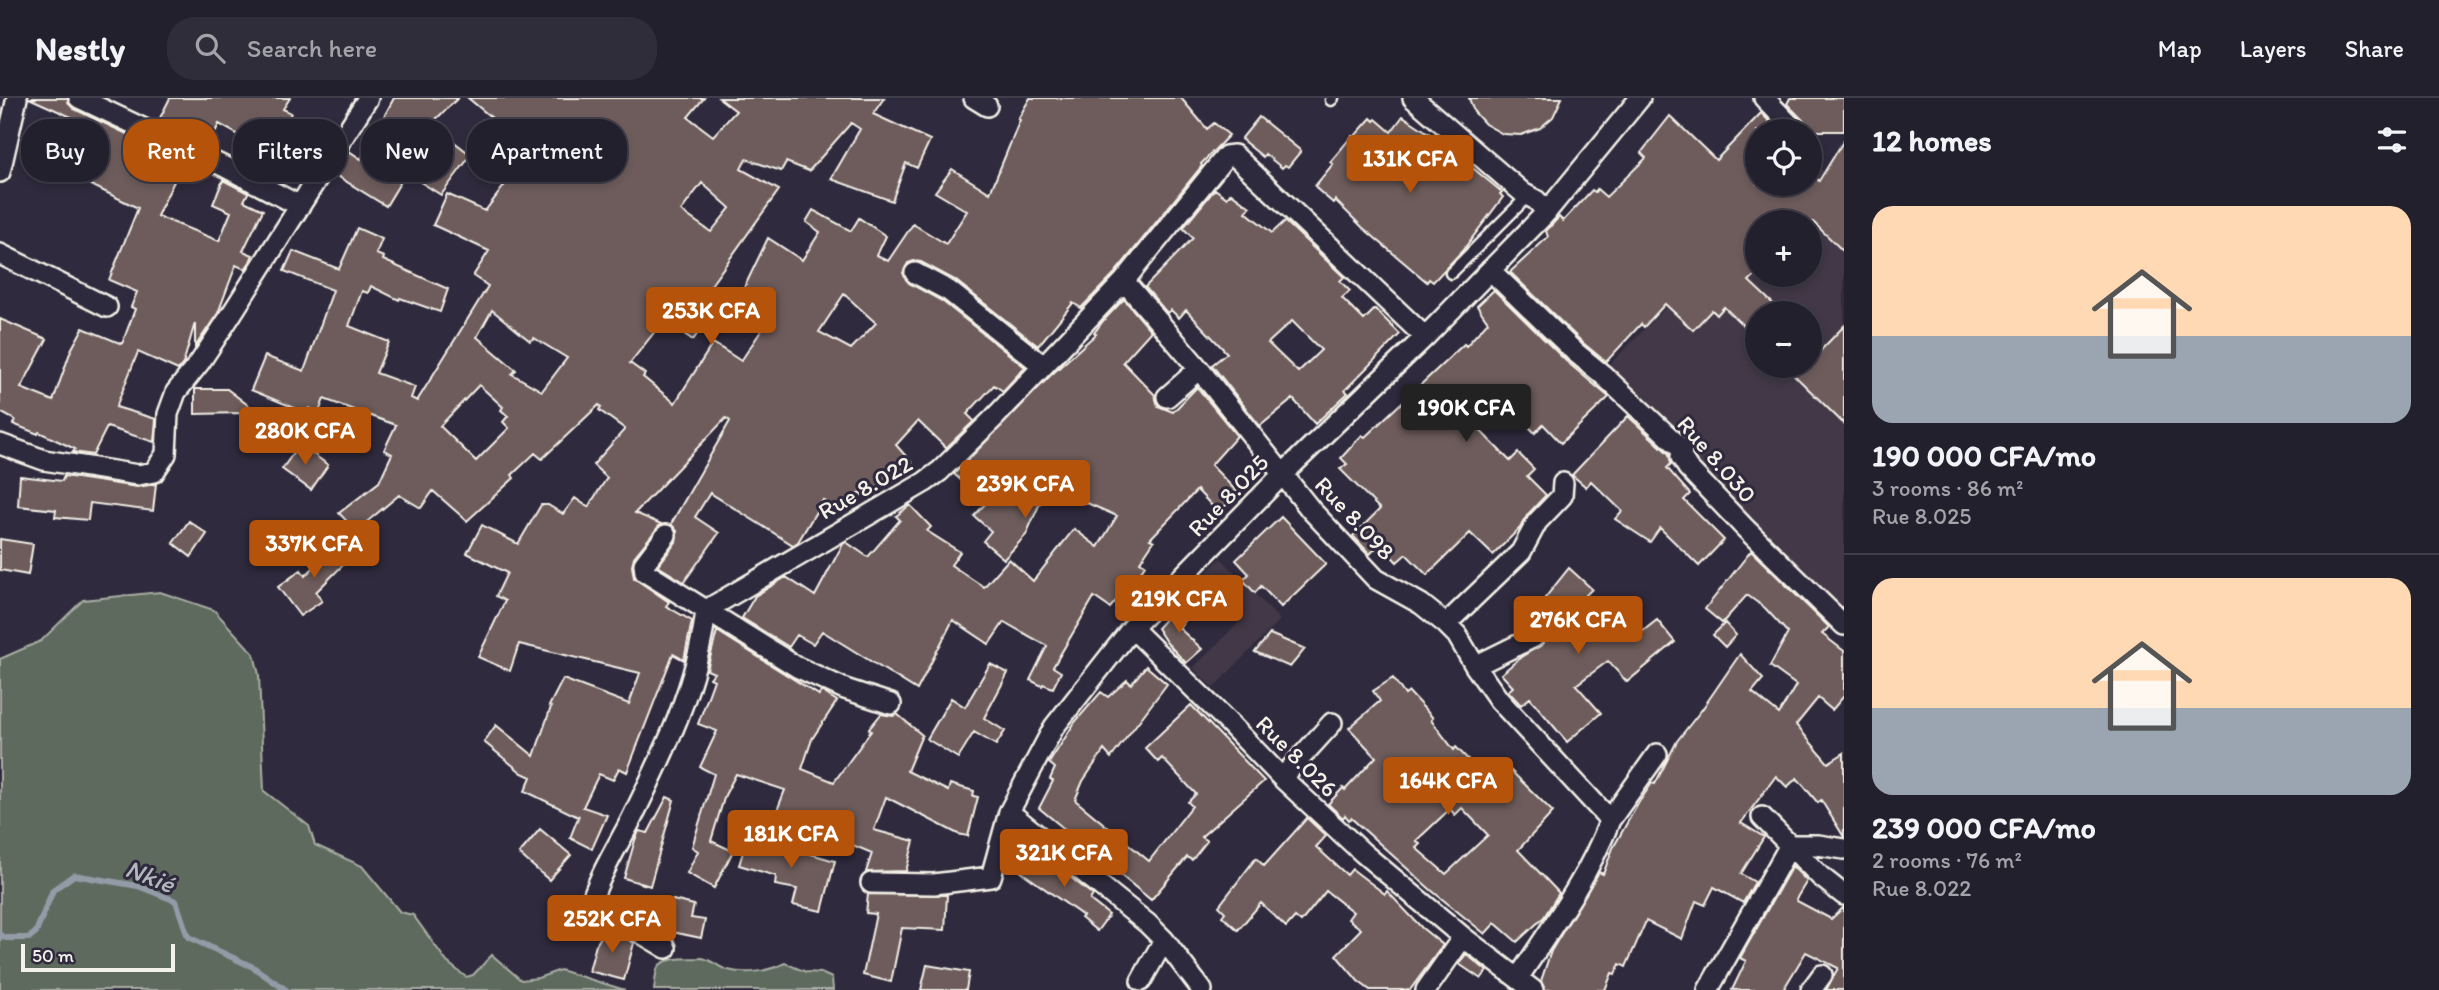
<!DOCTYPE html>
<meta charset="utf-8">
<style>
:root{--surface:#23202e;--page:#2f2d3a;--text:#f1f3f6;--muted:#a3a3aa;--line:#403e4a;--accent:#b45309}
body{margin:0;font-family:Itim,sans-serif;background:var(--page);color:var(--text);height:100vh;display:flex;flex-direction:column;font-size:26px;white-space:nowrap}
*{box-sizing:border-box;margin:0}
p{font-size:23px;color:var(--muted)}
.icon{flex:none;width:38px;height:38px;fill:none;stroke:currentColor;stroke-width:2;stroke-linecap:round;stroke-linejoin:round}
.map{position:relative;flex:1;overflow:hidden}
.drawer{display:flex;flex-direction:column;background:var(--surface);width:595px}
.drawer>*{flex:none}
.banner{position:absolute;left:21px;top:21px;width:665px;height:63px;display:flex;gap:14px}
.tools{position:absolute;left:1745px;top:21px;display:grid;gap:14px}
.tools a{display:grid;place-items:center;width:77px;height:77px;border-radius:50%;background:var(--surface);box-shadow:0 4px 10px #0003,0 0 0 2px var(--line);font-size:35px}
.scale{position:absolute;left:21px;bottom:18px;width:154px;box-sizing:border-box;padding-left:7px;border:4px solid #f4f1e8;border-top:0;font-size:19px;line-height:24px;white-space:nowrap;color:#f4f1e8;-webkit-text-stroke:5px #2f2a3d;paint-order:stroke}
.price{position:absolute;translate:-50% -60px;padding:0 16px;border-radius:7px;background:var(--accent);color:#fff;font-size:23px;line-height:46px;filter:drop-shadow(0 2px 4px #0008)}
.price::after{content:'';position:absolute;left:50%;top:42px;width:21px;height:16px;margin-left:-10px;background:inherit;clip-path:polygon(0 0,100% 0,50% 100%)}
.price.current{background:#222;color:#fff}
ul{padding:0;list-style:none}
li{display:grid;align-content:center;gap:14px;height:371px;padding:0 28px}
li+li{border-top:2px solid var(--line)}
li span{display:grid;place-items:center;height:217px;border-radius:21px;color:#555}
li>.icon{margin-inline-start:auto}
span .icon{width:126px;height:126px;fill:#fffc;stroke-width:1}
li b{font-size:30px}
h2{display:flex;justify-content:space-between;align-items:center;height:84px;padding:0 28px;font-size:30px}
.chip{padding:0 24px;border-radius:28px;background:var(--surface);box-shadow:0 4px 10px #0003,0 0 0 2px var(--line);font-size:24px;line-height:63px}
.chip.current{background:var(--accent);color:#fff}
header{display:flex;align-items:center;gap:42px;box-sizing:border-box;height:98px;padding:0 35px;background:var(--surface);border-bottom:2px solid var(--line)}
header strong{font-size:33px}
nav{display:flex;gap:38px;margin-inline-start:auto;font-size:24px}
.search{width:490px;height:63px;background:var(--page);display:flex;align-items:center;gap:18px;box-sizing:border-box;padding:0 24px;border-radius:28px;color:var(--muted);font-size:26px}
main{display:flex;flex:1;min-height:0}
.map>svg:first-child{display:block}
</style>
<header>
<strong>Nestly</strong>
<div class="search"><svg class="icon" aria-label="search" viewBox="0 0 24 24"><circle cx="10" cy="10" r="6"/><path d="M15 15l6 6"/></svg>Search here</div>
<nav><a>Map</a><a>Layers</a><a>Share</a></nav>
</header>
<main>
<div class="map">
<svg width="1844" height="892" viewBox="0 0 1844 892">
<rect width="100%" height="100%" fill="#2f2a3d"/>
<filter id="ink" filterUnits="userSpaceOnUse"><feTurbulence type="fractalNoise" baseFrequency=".0143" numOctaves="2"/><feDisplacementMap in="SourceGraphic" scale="14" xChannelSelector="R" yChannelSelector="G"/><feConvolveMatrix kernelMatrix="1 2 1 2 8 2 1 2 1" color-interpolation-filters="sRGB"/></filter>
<g filter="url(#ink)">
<path fill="#423946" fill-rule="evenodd" d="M 1811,62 L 1844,93 L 1844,517 L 1603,273 L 1788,86 L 1810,86 L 1810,64 ZM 1757,124 L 1810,124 L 1810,177 L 1757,177 ZM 1757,215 L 1810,215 L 1810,268 L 1757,268 Z
M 1221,460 L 1280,522 L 1213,590 L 1193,570 L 1242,521 L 1202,479 Z"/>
<path fill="#5e6a5f" stroke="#a9aea4" stroke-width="2" d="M 160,494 L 214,512 L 254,556 L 259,577 L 264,693 L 309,728 L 315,747 L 362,768 L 400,814 L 413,817 L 447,864 L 466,879 L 473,877 L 492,857 L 521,882 L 538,880 L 560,872 L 625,892 L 0,892 L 0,561 L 41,543 L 83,502 Z
M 702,860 C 713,862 719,870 728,872 C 747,877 769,873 785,865 L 806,874 L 821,875 L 832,880 L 833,892 L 654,892 C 655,886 655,875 658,869 C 665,858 691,861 702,860 Z"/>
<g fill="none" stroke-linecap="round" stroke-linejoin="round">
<path stroke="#939ba7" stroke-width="6" d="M 0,837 L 6,840 L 29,840 L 36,834 L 53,792 L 74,777 L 138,788 L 176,803 L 188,839 L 253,869 L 286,892"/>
</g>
<path fill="#6e5c5b" stroke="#f4f1e8" stroke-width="2" fill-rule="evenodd" d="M 29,0 L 67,0 L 69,6 L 74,11 L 184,63 L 157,118 L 219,143 L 231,114 L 213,106 L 223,82 L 248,95 L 244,103 L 263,112 L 243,153 L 253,157 L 250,164 L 245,171 L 236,167 L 218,215 L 195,249 L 195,225 L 183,266 L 178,272 L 138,254 L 116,309 L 156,321 L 154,344 L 107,329 L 93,357 L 73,354 L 75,351 L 39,334 L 38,336 L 13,326 L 15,322 L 0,314 L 0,221 L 47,241 L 21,290 L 53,303 L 71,252 L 83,230 L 122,246 L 135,211 L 131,209 L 137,194 L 109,182 L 138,110 L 87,85 L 89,79 L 59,66 L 78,22 Z
M 170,0 L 290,0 L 283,11 L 291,15 L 267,64 L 251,56 L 256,47 L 219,26 L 211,43 L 197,36 L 194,41 L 158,24 Z
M 394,0 L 458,0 L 431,26 L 471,57 L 441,97 L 406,75 L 386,108 L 334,76 L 349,53 L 361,61 Z
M 468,0 L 704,0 L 688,19 L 713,38 L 736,13 L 719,0 L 884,0 L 873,16 L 930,42 L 917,70 L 906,65 L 892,103 L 831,81 L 860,31 L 851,25 L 809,73 L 786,64 L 781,73 L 746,61 L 741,71 L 779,92 L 704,197 L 717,207 L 693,242 L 664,222 L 630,265 L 645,276 L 643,279 L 675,305 L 713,245 L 741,263 L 763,230 L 732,215 L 768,140 L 802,162 L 820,134 L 806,124 L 813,112 L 851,133 L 859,120 L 886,138 L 877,157 L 888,163 L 913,126 L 946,146 L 967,113 L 935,94 L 952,71 L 990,95 L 1020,22 L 1018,21 L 1030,0 L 1181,0 L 1207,31 L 1214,25 L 1229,37 L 1201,66 L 1202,68 L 1115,175 L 1081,210 L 1073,205 L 1038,248 L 955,182 L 921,164 L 914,163 L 908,165 L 903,175 L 909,185 L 942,203 L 1025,269 L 1003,293 L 994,287 L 967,316 L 974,323 L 946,350 L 918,323 L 896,347 L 912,365 L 886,388 L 873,390 L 862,397 L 860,394 L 851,403 L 848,401 L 840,413 L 823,402 L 798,444 L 793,447 L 710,395 L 695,419 L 719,435 L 684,484 L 658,468 L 676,444 L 677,433 L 671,426 L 730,323 L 726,320 L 635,415 L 661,426 L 634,459 L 632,468 L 634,480 L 669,504 L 666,508 L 692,523 L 684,562 L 673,556 L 627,674 L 619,670 L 613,682 L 599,676 L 583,709 L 607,717 L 592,751 L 570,740 L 579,717 L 578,719 L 525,693 L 531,679 L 522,675 L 484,644 L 496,627 L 534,658 L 551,609 L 549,608 L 563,581 L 629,606 L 640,575 L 519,546 L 510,573 L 478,559 L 505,503 L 496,498 L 507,475 L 467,455 L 482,427 L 518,446 L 541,407 L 548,407 L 563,416 L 575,400 L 588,409 L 607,380 L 593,367 L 625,331 L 599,312 L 601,309 L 599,307 L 542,361 L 535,355 L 512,377 L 514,380 L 467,423 L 433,393 L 421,410 L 399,397 L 356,433 L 339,415 L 379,384 L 392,356 L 384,352 L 396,327 L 324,301 L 319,314 L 309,310 L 308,313 L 302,313 L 251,292 L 265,258 L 304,273 L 333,192 L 284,173 L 293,153 L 339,171 L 357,130 L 382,141 L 376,156 L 384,159 L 383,162 L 448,191 L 440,214 L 400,200 L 399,202 L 371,188 L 368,195 L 362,193 L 349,228 L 389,244 L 376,275 L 415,289 L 411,300 L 417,303 L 488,188 L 473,178 L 489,153 L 433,127 L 447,96 L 485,113 L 504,88 L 496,84 L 500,76 L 475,57 L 499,26 ZM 702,85 L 730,110 L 711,134 L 681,113 ZM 844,196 L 876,225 L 851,251 L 819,234 ZM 492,212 L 530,243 L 534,240 L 567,260 L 542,293 L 512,276 L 516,272 L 477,239 ZM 479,287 L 503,309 L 501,312 L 508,318 L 503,324 L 509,330 L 476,363 L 440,328 Z
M 1469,0 L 1562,0 L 1553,19 L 1540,30 L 1521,37 L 1503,36 L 1485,26 L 1474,14 Z
M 1790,0 L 1844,0 L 1844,33 L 1808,33 L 1805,24 L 1787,6 Z
M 1761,15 L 1779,33 L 1757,33 L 1757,86 L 1810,86 L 1810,74 L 1819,83 L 1844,42 L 1844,154 L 1813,124 L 1757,124 L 1757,175 L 1749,183 L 1783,215 L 1757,215 L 1757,241 L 1724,209 L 1717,217 L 1712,212 L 1693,232 L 1665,206 L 1644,229 L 1641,226 L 1606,264 L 1583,245 L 1510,174 L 1548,139 L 1546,133 L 1559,119 L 1563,123 L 1592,92 L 1595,94 L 1597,91 L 1606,99 L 1646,60 L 1641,55 L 1670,18 L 1716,62 Z
M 1403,18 L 1430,36 L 1428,39 L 1440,48 L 1431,59 L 1434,67 L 1441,68 L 1451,58 L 1456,62 L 1457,60 L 1461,64 L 1463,62 L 1502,94 L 1500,96 L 1503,99 L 1463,152 L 1433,184 L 1429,181 L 1427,184 L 1362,129 L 1335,102 L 1333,105 L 1318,92 L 1315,88 L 1333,66 L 1330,64 L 1352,38 L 1354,39 L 1371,20 L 1374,23 L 1376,21 L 1391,34 Z
M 1259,19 L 1301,53 L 1288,69 L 1285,67 L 1282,70 L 1265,56 L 1263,59 L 1241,41 Z
M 1215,91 L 1227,100 L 1231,95 L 1250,109 L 1246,114 L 1272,135 L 1285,123 L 1344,179 L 1340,183 L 1350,193 L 1342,200 L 1364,222 L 1375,211 L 1400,236 L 1345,292 L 1348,295 L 1315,326 L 1293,301 L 1260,328 L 1212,267 L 1227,255 L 1186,212 L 1179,220 L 1171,212 L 1167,215 L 1145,189 L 1193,140 L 1183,130 ZM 1292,223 L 1321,252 L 1298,274 L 1268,245 Z
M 1494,192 L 1566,263 L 1609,299 L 1561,345 L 1543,326 L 1535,335 L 1489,289 L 1462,314 L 1510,363 L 1518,355 L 1534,371 L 1527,378 L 1546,397 L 1528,416 L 1520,430 L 1493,457 L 1470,435 L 1427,477 L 1406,456 L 1397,464 L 1380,446 L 1370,456 L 1353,438 L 1380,411 L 1340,371 L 1347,366 L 1341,360 L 1362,337 L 1365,339 L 1464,246 L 1466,248 L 1488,224 L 1477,208 Z
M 1124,201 L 1151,233 L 1123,264 L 1155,297 L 1158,308 L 1173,314 L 1197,289 L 1237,338 L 1211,367 L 1239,396 L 1218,414 L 1197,392 L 1150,441 L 1154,443 L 1140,464 L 1145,467 L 1136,481 L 1143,486 L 1132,504 L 1121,497 L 1110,510 L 1094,499 L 1053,569 L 1061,574 L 1053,590 L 1043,586 L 1042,588 L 1030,582 L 1047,548 L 1004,524 L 989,546 L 953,522 L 917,592 L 822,533 L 813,546 L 797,537 L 789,549 L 742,520 L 755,498 L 786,479 L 815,498 L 843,446 L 846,444 L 868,459 L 900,422 L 896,418 L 910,407 L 931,429 L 927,433 L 960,454 L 951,467 L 984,489 L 1009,461 L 1033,483 L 1074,431 L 1098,449 L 1117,418 L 997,366 L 995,370 L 1040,405 L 1026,437 L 1004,461 L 983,443 L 991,433 L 974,418 L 986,405 L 954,376 L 1050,278 L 1096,236 L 1094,235 L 1103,223 Z
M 1844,228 L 1844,326 L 1785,268 L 1810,268 L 1810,241 L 1821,252 Z
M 195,291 L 227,291 L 294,342 L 241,333 L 243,315 L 195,316 Z
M 1628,318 L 1669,356 L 1671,366 L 1667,370 L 1690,396 L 1684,402 L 1724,442 L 1699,468 L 1660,430 L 1650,444 L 1615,421 L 1622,413 L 1591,383 L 1586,389 L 1572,377 Z
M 300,346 L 328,367 L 311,392 L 282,371 Z
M 20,378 L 62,383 L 64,378 L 137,389 L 156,386 L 153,413 L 90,405 L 88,422 L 55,419 L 56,412 L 18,408 Z
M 1281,419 L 1326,466 L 1281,509 L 1261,488 L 1255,495 L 1243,482 L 1249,476 L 1236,462 Z
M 189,423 L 207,436 L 191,459 L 173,445 Z
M 0,441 L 33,446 L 28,477 L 0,472 Z
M 339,444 L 352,458 L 316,494 L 322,503 L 300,518 L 278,489 L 301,472 L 305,478 Z
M 1751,453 L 1829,529 L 1822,536 L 1844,553 L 1844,598 L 1832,612 L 1818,600 L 1796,627 L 1828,665 L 1844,655 L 1844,739 L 1821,702 L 1818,705 L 1797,680 L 1787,689 L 1776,678 L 1741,725 L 1764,739 L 1741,776 L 1755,784 L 1743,805 L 1714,789 L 1705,807 L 1696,803 L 1682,841 L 1646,823 L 1626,869 L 1620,866 L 1615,876 L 1612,875 L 1605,892 L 1545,892 L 1541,883 L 1551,853 L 1599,774 L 1603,776 L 1613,750 L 1637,707 L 1652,685 L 1655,686 L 1677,643 L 1703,610 L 1740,556 L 1763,581 L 1752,594 L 1779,616 L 1796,587 L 1770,568 L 1788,535 L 1765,510 L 1747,497 L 1722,525 L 1705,511 Z
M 1569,470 L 1592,491 L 1583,500 L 1634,540 L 1657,522 L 1675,544 L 1627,584 L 1608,563 L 1576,587 L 1601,615 L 1567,644 L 1530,600 L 1521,607 L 1508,593 L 1513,589 L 1501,576 L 1521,559 L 1544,545 L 1545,533 L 1532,523 L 1552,507 L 1545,500 Z
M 1179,506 L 1190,517 L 1179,530 L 1202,551 L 1186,565 L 1166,544 L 1157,530 Z
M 1725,525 L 1736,537 L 1725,549 L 1713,537 Z
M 717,533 L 819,597 L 821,593 L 837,603 L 812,641 L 802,671 L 834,684 L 871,633 L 869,631 L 881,616 L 893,618 L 897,616 L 922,637 L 907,673 L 948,693 L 950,686 L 974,693 L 973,698 L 978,699 L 968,738 L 958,736 L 886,699 L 874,732 L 914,743 L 906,773 L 866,774 L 872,755 L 776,715 L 785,692 L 736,676 L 725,697 L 711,743 L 733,753 L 714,790 L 687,775 L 698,753 L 692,749 L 714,676 L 700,669 L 717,633 L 698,626 L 714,582 L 710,580 L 714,575 L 707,572 Z
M 1270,536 L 1305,551 L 1290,569 L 1255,554 Z
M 990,566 L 1008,575 L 984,620 L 1005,633 L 996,647 L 974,634 L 958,660 L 927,641 L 951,600 L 965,609 Z
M 1146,568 L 1167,586 L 1111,660 L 1104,652 L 1083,683 L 1075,702 L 1149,763 L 1192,708 L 1188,704 L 1196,696 L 1162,660 L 1158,664 L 1145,650 L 1191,607 L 1264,683 L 1201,739 L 1207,743 L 1192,762 L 1187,759 L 1151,802 L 1039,710 L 1053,683 L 1050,681 L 1055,670 L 1049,665 L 1075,624 L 1101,594 L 1108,599 L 1127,582 L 1131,586 Z
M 1393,580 L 1405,597 L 1409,594 L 1433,620 L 1431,622 L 1454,652 L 1456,649 L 1489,683 L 1505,667 L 1553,714 L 1518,752 L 1559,795 L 1544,819 L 1517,844 L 1495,825 L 1485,836 L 1431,792 L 1351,720 L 1349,722 L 1345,717 L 1343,720 L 1328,706 L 1343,690 L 1345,692 L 1376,659 L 1349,630 L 1380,603 L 1373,593 ZM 1462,710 L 1488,737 L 1446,776 L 1416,750 L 1420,746 L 1416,743 L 1450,711 L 1455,717 Z
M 667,699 L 674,702 L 650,788 L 624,780 L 635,742 L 639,733 L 648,735 Z
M 1307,720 L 1326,738 L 1316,749 L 1347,777 L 1352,771 L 1385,796 L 1387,793 L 1422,830 L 1443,847 L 1410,892 L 1370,892 L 1358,883 L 1336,857 L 1361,831 L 1348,821 L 1353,814 L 1326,793 L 1301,824 L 1295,819 L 1286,829 L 1261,805 L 1238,832 L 1222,818 L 1225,814 L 1219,808 L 1256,760 L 1264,768 Z
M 540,731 L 571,757 L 549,782 L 519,756 Z
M 748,738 L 835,763 L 822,813 L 793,807 L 797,791 L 775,787 L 776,778 L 739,767 Z
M 1036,752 L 1093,797 L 1090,802 L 1109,817 L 1097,833 L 1081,820 L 1083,818 L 1020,773 Z
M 1792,768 L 1807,783 L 1796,801 L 1797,803 L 1831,821 L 1844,809 L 1844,892 L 1826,892 L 1838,870 L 1806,854 L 1783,892 L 1732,892 L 1746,863 L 1740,860 Z
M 868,796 L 947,797 L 945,832 L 902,830 L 891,884 L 863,877 L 876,816 L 866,815 Z
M 673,802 L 694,807 L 691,820 L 705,822 L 701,840 L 658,831 Z
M 607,829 L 634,845 L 624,882 L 589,873 L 596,847 Z
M 1466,856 L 1487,873 L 1481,881 L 1459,866 Z
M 927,867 L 969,874 L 966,892 L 921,892 Z"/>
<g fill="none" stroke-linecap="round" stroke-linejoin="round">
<defs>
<path id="service" d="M 1331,2 L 1333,0
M 1438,61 L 1458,39
M 1451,175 L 1521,105 L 1523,95"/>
<path id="minor" d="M 79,0 L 227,70 L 300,108
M 974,0 L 987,8
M 1413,0 L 1523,95 L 1536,102 L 1547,114
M 1764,0 L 1796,33
M 0,74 L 17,0
M 0,156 L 107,209
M 1490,172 L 1575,254 L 1602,276 L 1682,351 L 1681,359 L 1688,370 L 1744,429 L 1844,527
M 915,175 L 949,193 L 1042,267
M 1124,183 L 1199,271 L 1311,412 L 1376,481 L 1421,506 L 1446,526 L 1457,537 L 1475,568 L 1499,602 L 1610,722 C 1588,780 1552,829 1518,880
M 1167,299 L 1199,271
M 0,346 L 44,362 L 138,377 L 154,374 L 166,356 L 168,316 L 176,294 L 200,264 L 229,220 L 368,0
M 666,437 L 644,466 L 645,474 L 797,569 L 845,591 L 891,606
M 1446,526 L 1521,454 L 1537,424 L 1562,398 L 1563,385
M 1132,530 L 1229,625 L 1282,680 L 1363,755 L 1463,839 L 1533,892
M 1475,568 L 1534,539
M 1282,680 L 1332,625
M 1009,714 L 1148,826 L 1164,842 L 1202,892
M 1762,719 L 1820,778 L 1844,797
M 1610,722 L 1657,656
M 871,785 L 934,786 L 991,779 L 1009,714 L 1054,629 L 1132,530 L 1283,376 L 1425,239 L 1544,117 L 1640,0
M 666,850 L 596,808 L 592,802 C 600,776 617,749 630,724 C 663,657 698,587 706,512 L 925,384 L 940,373 L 994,320 L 1124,183 L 1226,58 L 1234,57 L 1425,239
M 1141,883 L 1164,842
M 1426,892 L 1463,839
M 1708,892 L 1790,747 L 1818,747 L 1844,751
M 1811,892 L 1822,877"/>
</defs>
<use href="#service" stroke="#f4f1e8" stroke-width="15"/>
<use href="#minor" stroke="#f4f1e8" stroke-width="24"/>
<use href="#service" stroke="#2f2a3d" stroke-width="10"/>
<use href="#minor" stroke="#2f2a3d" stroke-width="19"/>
</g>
</g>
<g text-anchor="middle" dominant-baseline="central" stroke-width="6" stroke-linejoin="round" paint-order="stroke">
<g font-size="24" fill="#f4f1e8" stroke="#2f2a3d">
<text transform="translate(1717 361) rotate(49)">Rue 8.030</text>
<text transform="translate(865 389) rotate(-30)">Rue 8.022</text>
<text transform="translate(1228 397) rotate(-46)">Rue 8.025</text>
<text transform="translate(1355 420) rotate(47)">Rue 8.098</text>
<text transform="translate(1297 658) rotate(45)">Rue 8.026</text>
</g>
<g font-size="26" font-style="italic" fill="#b3b8bd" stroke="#2f2a3d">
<text transform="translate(150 778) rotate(21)">Nkié</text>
</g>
</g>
</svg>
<div class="tools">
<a><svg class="icon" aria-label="locate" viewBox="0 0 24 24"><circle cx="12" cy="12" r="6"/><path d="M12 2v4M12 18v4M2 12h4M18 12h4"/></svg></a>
<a>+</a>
<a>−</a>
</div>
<div class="scale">50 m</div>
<b class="price" style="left:1410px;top:97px">131K CFA</b>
<b class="price" style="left:711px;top:249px">253K CFA</b>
<b class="price current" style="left:1466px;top:346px">190K CFA</b>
<b class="price" style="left:305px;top:369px">280K CFA</b>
<b class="price" style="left:1025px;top:422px">239K CFA</b>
<b class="price" style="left:314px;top:482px">337K CFA</b>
<b class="price" style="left:1179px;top:537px">219K CFA</b>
<b class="price" style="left:1578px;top:558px">276K CFA</b>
<b class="price" style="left:1448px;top:719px">164K CFA</b>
<b class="price" style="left:791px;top:772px">181K CFA</b>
<b class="price" style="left:1064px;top:791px">321K CFA</b>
<b class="price" style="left:612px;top:857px">252K CFA</b>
<div class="banner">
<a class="chip">Buy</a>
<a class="chip current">Rent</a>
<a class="chip">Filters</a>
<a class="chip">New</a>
<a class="chip">Apartment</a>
</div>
</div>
<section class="drawer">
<h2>12 homes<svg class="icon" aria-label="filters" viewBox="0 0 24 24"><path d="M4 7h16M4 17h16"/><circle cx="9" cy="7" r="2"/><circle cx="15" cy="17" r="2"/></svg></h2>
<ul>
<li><span style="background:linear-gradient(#ffd9b3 60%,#9aa5b1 0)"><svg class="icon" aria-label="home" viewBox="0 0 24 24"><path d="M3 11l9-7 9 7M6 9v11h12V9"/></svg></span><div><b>190 000 CFA/mo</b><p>3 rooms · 86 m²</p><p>Rue 8.025</p></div></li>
<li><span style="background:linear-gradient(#ffd9b3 60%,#9aa5b1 0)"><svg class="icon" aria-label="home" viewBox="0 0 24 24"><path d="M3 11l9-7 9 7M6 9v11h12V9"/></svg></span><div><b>239 000 CFA/mo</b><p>2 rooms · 76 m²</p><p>Rue 8.022</p></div></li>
</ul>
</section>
</main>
